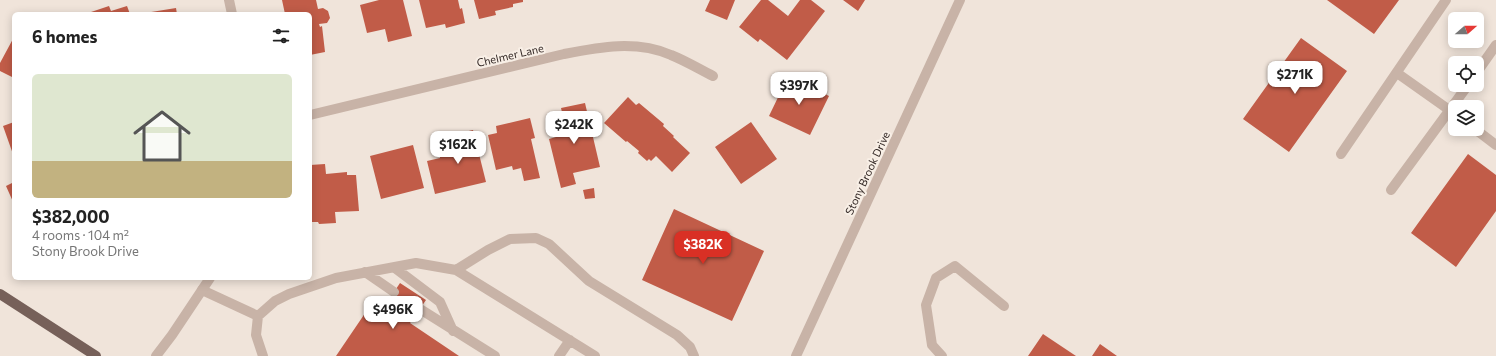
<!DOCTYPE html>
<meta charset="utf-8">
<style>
:root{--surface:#fff;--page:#f2f2f2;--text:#222;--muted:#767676;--line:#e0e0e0;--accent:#d93025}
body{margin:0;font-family:Commissioner,sans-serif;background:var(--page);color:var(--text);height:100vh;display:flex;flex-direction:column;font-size:15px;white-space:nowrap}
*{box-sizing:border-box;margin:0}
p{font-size:13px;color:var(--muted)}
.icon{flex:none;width:22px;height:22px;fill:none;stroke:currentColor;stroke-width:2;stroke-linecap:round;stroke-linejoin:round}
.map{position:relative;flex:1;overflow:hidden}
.drawer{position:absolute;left:12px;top:12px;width:300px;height:268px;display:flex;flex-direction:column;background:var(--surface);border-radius:6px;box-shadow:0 2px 10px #0003}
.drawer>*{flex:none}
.needle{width:26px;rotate:70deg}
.tools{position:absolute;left:1448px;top:12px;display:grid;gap:8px}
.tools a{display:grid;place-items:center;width:36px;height:36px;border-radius:6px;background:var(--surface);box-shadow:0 2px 10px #0003;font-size:20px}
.price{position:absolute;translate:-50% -34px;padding:0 9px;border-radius:8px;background:#fff;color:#222;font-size:13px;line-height:26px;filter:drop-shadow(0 1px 2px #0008)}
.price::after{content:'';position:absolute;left:50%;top:24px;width:12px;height:9px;margin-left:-6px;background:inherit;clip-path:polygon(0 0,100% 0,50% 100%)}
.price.on{background:var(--accent);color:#fff}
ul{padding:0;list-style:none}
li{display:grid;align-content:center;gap:8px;height:212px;padding:0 20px}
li+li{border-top:1px solid var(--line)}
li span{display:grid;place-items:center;height:124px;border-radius:6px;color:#555}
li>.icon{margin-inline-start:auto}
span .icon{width:72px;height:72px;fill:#fffc;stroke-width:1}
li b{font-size:17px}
h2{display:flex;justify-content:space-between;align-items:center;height:48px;padding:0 20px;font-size:17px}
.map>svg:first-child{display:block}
</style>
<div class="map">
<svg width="1496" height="356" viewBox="0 0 1496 356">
<rect width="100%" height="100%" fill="#f0e4da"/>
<path fill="#c15c48" d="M 282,0 L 316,0 L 318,9 L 323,8 L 328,11 L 330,18 L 327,23 L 319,24 L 320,27 L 322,26 L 325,52 L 310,55 L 310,14 L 285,14 Z
M 379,0 L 403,0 L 412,36 L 388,42 L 385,29 L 367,33 L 360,5 Z
M 419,0 L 458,0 L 460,9 L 462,8 L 465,23 L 446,28 L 445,24 L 426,28 Z
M 474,0 L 523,0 L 523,2 L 513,4 L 513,7 L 495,11 L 496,15 L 479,19 Z
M 710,0 L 735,0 L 727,20 L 705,11 Z
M 761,0 L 768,0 L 788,16 L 800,0 L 811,0 L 825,11 L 787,60 L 760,39 L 758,42 L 739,27 Z
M 843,0 L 865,0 L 858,11 Z
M 1327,0 L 1399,0 L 1374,34 Z
M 109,6 L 111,11 L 127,6 L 130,14 L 85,14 Z
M 176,8 L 177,14 L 145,14 L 145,13 Z
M 14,37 L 14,78 L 0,71 L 0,63 Z
M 1301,38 L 1347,71 L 1289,152 L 1243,119 Z
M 793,78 L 829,96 L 810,135 L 769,116 L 783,87 L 788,90 Z
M 628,97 L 636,105 L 639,103 L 664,124 L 663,126 L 674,136 L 673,137 L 690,153 L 672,172 L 656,156 L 651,161 L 649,159 L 647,161 L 638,153 L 639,151 L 627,141 L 626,142 L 604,123 Z
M 585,103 L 600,167 L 573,173 L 576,184 L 561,188 L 549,139 L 556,137 L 553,128 L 565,125 L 561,108 Z
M 530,118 L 535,138 L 531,139 L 540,178 L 524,181 L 521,168 L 513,170 L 512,166 L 496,170 L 488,135 L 497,133 L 496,126 Z
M 14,122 L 14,157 L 3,126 Z
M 751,122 L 777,159 L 741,184 L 715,147 Z
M 473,130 L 486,182 L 435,194 L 427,161 L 440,158 L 440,154 L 455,151 L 451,135 Z
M 413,145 L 424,188 L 381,199 L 370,156 Z
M 1468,154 L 1496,175 L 1496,211 L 1456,267 L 1411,233 Z
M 325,164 L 326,174 L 347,172 L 347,175 L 356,175 L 359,211 L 335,212 L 336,223 L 319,224 L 318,222 L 310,222 L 310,165 Z
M 14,182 L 14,204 L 6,186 Z
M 594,188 L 595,198 L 585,199 L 583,190 Z
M 674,209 L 764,251 L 732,321 L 642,280 Z
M 400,283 L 426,300 L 410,323 L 459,356 L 336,356 L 374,300 L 384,307 Z
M 1043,334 L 1076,356 L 1028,356 Z
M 1100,344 L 1117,356 L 1092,356 Z"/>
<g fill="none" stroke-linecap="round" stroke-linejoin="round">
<path stroke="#c8b3a7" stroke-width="10" d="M 1477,72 L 1496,45
M 1341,154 L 1446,0
M 1391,190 L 1468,85
M 395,268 L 440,302 L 453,331
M 456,270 L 488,250 L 510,239 L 536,238 L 549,244 L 589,281 L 677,335 L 690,347 L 694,356
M 365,272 L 394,292
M 202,290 L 258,316 L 275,301 L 289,294 L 336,278 L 416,263 L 456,270 L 595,356
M 420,309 L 495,356
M 258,316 L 256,335 L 263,356
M 559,356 L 570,340
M 942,356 L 932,345 L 926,305 L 936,278 L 955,266 L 1004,306"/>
<path stroke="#c8b3a7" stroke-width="10" d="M 229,0 L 232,14
M 1397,73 L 1455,114
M 310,115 L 564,54 C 600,47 636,40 671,55 C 686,61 699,69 713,76
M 1475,129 L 1496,145
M 156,356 L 172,335 L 210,278"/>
<path stroke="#c8b3a7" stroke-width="10" d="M 796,356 L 960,0"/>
<path stroke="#766059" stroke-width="10" d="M 0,294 L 96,356"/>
</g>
<g text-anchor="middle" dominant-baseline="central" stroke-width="4" stroke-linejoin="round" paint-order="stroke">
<g font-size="11" fill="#352a27" stroke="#f8efe6">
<text transform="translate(510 55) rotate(-13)">Chelmer Lane</text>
<text transform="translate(867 173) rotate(-65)">Stony Brook Drive</text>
</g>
</g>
</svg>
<div class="tools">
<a><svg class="needle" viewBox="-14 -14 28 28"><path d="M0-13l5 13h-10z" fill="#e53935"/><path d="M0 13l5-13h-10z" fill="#767676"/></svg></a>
<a><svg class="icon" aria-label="locate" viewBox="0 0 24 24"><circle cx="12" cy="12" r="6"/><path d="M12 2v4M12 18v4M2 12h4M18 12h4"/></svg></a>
<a><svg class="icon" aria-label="layers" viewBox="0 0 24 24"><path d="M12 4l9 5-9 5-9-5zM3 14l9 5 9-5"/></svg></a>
</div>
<b class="price" style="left:1295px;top:95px">$271K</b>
<b class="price" style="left:799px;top:106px">$397K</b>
<b class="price" style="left:574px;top:145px">$242K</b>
<b class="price" style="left:458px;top:165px">$162K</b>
<b class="price on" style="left:703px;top:265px">$382K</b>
<b class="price" style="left:393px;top:330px">$496K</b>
<section class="drawer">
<h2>6 homes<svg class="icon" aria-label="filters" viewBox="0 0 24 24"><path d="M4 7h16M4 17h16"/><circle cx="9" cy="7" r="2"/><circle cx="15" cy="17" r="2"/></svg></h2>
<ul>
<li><span style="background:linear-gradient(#dfe7d0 70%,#c2b280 0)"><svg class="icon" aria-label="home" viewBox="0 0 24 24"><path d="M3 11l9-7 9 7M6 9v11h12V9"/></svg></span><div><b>$382,000</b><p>4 rooms · 104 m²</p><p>Stony Brook Drive</p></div></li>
</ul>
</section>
</div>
